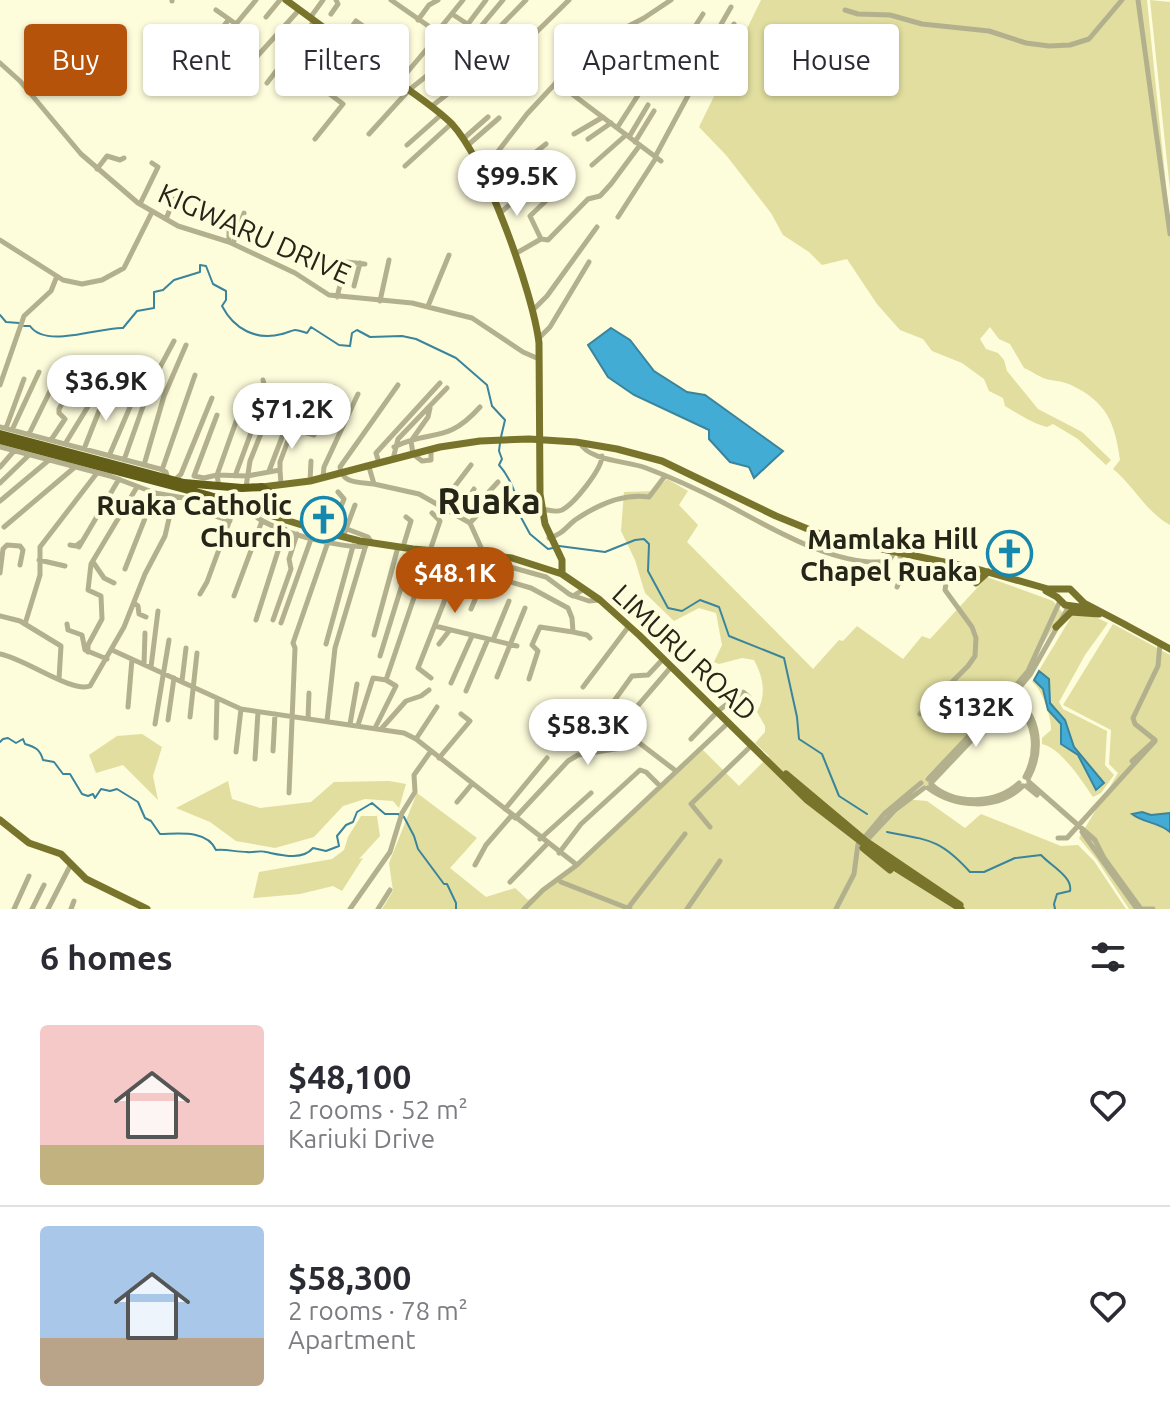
<!DOCTYPE html>
<meta charset="utf-8">
<style>
:root{--surface:#fff;--page:#f7f7f7;--text:#2b2b33;--muted:#7c7c81;--line:#e1e1e2;--accent:#b45309}
body{margin:0;font-family:Ubuntu,sans-serif;background:var(--page);color:var(--text);height:100vh;display:flex;flex-direction:column;font-size:30px;white-space:nowrap}
*{box-sizing:border-box;margin:0}
p{font-size:26px;color:var(--muted)}
.icon{flex:none;width:44px;height:44px;fill:none;stroke:currentColor;stroke-width:2;stroke-linecap:round;stroke-linejoin:round}
.map{position:relative;height:909px;overflow:hidden}
.drawer{display:flex;flex-direction:column;background:var(--surface);flex:1}
.drawer>*{flex:none}
.top-card{position:absolute;left:24px;top:24px;width:1122px;height:72px;display:flex;gap:16px}
.price{position:absolute;translate:-50% -68px;padding:0 18px;border-radius:28px;background:#fff;color:#222;font-size:26px;line-height:52px;filter:drop-shadow(0 2px 4px #0008)}
.price::after{content:'';position:absolute;left:50%;top:48px;width:24px;height:18px;margin-left:-12px;background:inherit;clip-path:polygon(0 0,100% 0,50% 100%)}
.price.current{background:var(--accent);color:#fff}
ul{padding:0;list-style:none}
li{display:flex;align-items:center;gap:24px;height:200px;padding:0 40px}
li+li{border-top:2px solid var(--line)}
li span{display:grid;place-items:center;flex:none;width:224px;height:160px;border-radius:8px;color:#555}
li>.icon{margin-inline-start:auto}
span .icon{width:96px;height:96px;fill:#fffc;stroke-width:1}
li b{font-size:34px}
h2{display:flex;justify-content:space-between;align-items:center;height:96px;padding:0 40px;font-size:34px}
.tag{padding:0 28px;border-radius:8px;background:var(--surface);box-shadow:0 2px 6px #0004;font-size:28px;line-height:72px}
.tag.current{background:var(--accent);color:#fff}
.map>svg:first-child{display:block}
</style>
<div class="map">
<svg width="1170" height="909" viewBox="0 0 1170 909">
<rect width="100%" height="100%" fill="#fdfcdb"/>
<path fill="#e1dea0" d="M 761,0 L 1147,0 L 1170,224 L 1170,525 C 1146,512 1134,486 1113,469 L 1120,460 C 1115,423 1107,402 1071,385 C 1063,381 1054,381 1046,379 C 1039,377 1032,371 1024,368 L 1010,344 L 999,339 L 990,327 L 980,339 L 986,349 L 998,353 L 1004,360 L 1007,371 L 1038,409 L 1082,432 L 1111,460 L 1106,465 L 1078,439 L 1053,424 L 1047,427 C 1031,423 1019,414 1005,406 L 1003,398 L 989,391 L 984,379 L 962,363 L 932,351 L 923,339 L 900,330 L 877,304 L 847,259 L 822,265 L 809,252 L 783,235 L 771,213 L 726,155 L 699,127 Z
M 1150,0 L 1170,2 L 1170,190 Z
M 667,479 L 688,491 L 679,505 L 698,525 L 687,542 L 813,669 L 839,640 L 843,641 L 857,626 L 903,659 L 922,636 L 930,639 L 987,577 L 1053,601 L 1063,613 L 1011,693 L 1012,699 L 1006,700 L 925,778 L 930,781 L 929,787 L 922,785 L 903,799 L 927,801 L 965,828 L 981,814 L 1061,846 L 1078,845 L 1094,861 L 1126,909 L 382,909 L 393,891 L 389,863 L 417,793 L 477,838 L 450,868 L 486,897 L 515,888 L 528,900 L 577,867 L 703,750 L 739,786 L 769,756 L 755,743 L 765,732 L 765,726 L 757,712 C 767,694 763,677 754,660 L 742,658 L 719,664 L 714,662 L 722,645 L 716,613 L 699,608 L 674,621 L 645,593 L 635,560 L 621,531 L 624,492 L 655,491 Z
M 1073,614 L 1089,614 L 1108,623 L 1085,655 L 1059,702 L 1063,709 L 1107,731 L 1105,765 L 1114,775 L 1101,793 L 1093,797 C 1082,781 1061,748 1042,744 L 1042,738 L 1051,730 C 1052,719 1042,688 1032,682 Z
M 1113,624 L 1170,655 L 1170,909 L 1129,909 L 1097,860 L 1079,838 L 1118,773 L 1109,764 L 1111,730 L 1063,705 Z
M 142,734 L 162,747 L 153,776 L 158,800 L 123,765 L 96,773 L 89,755 L 117,736 Z
M 228,781 L 232,799 L 260,808 L 311,802 L 334,782 L 389,781 L 406,784 L 399,808 L 393,801 L 365,799 L 343,806 L 314,837 L 275,848 L 236,841 L 210,822 L 176,808 Z
M 361,816 L 377,816 L 380,836 L 359,859 L 363,858 L 342,891 L 333,886 L 300,894 L 253,898 L 259,872 L 332,859 L 344,850 L 348,837 Z"/>
<path fill="#43acd4" stroke="#3a849c" stroke-width="2" d="M 611,328 L 630,340 L 654,371 L 687,392 L 705,395 L 783,451 L 754,478 L 749,467 L 730,462 L 709,439 L 709,430 L 634,395 L 608,377 L 588,345 Z
M 1039,671 L 1049,679 L 1050,703 L 1065,720 L 1074,747 L 1104,783 L 1096,790 L 1078,755 L 1061,744 L 1061,724 L 1048,710 L 1043,689 L 1034,680 Z
M 1142,812 L 1151,815 L 1170,813 L 1170,832 C 1159,822 1143,823 1132,814 Z"/>
<g fill="none" stroke-linecap="round" stroke-linejoin="round">
<path stroke="#3a849c" stroke-width="2" d="M 0,315 L 6,322 L 19,323
M 24,326 L 30,326 C 46,349 99,327 123,328 L 137,311 L 154,308 L 154,292 L 163,290 L 174,280 L 200,272 L 200,265 L 206,266 L 213,284 L 226,291 L 226,300 L 222,306 C 234,329 256,341 282,334 C 283,334 293,330 295,330 C 299,330 303,332 307,333 L 311,327 L 339,345 L 350,346 L 352,333 L 357,330 L 370,337 L 402,336 L 416,339 L 456,358 L 487,385 L 492,406 L 505,420 L 501,437
M 500,443 L 499,451 L 502,459 L 499,465 C 508,475 519,496 517,510 L 530,534 L 548,549 L 553,548
M 559,546 L 605,552 L 635,540 L 644,539 L 649,544 L 648,571 L 668,608 L 682,611 L 700,600 L 719,607 L 729,636 L 784,658 L 797,717 L 799,739 L 822,754 L 839,796 L 867,814
M 0,742 L 3,739 L 8,738 L 16,743 L 23,739 L 25,744 C 35,747 40,749 43,760 L 54,762 L 63,774 L 70,774 L 82,794 L 88,796 L 93,794 L 95,798 L 101,789 L 110,791 L 117,789 L 138,802 L 145,818 L 151,821 L 160,834 C 177,834 207,829 216,850 C 227,849 236,852 247,852 C 253,853 260,850 266,852 C 281,855 302,861 313,848 L 326,851 L 339,846 L 337,836 L 346,825 L 353,822 L 357,812 L 372,803 L 385,814 L 398,814 L 404,817 L 414,836 L 418,849 L 444,884 L 447,884 L 456,903 L 456,909
M 887,832 C 929,840 940,839 970,872 L 984,872 L 1015,858 L 1041,855 C 1051,866 1073,877 1070,891 L 1057,894 L 1054,904 L 1055,909"/>
<path stroke="#b3b18d" stroke-width="5" d="M 172,0 L 172,1
M 391,0 L 437,32 L 463,0
M 1138,0 L 1170,234
M 216,10 L 236,24 L 256,0
M 845,10 L 858,14 L 890,15 L 922,24 L 989,31 L 1026,43 L 1049,46 L 1070,45 L 1089,39 L 1122,0
M 331,14 L 338,4 L 336,0
M 452,14 L 489,38 L 526,0
M 266,17 L 280,0
M 310,18 L 323,0
M 418,20 L 429,5 L 438,0
M 236,24 L 248,35 L 236,51
M 468,24 L 486,0
M 220,31 L 229,19
M 477,31 L 503,0
M 598,40 L 615,49 L 623,48 L 694,92 L 734,24
M 342,41 L 356,21 L 366,28
M 322,56 L 341,69
M 303,62 L 331,32
M 0,63 L 20,81 L 81,154 L 138,203 L 178,226 L 229,242 L 295,273 L 329,295 L 412,303 L 472,318 L 523,352 L 539,359
M 376,66 L 391,42
M 662,71 L 686,30 L 694,28 L 703,14
M 234,82 L 299,10
M 399,82 L 436,38
M 556,82 L 661,161
M 267,83 L 283,62 L 283,54 L 315,21
M 685,87 L 731,7
M 432,106 L 494,58 L 506,62 L 569,0
M 617,128 L 642,89
M 369,134 L 409,90 L 480,33
M 574,134 L 603,117
M 629,137 L 648,105
M 315,139 L 343,104 L 327,92 L 354,50
M 463,139 L 488,117
M 588,139 L 611,123
M 635,142 L 654,111
M 407,145 L 442,114
M 468,145 L 499,118
M 655,157 L 691,90
M 592,165 L 626,135
M 405,166 L 451,124
M 97,169 L 107,156 L 120,160 L 124,158
M 482,172 L 527,114 L 590,46 L 644,18 L 671,0
M 489,189 L 546,144
M 140,204 L 158,167 L 152,163
M 500,213 L 560,161
M 618,217 L 656,158
M 166,219 L 174,199
M 229,223 L 229,242
M 541,239 L 530,216 L 570,178
M 0,240 L 63,280 L 82,284 L 102,280 L 124,268 L 152,212
M 233,244 L 244,213
M 515,254 L 541,239 L 548,240 L 588,199 L 600,196 L 611,184 L 640,145
M 354,286 L 360,263
M 337,297 L 346,262 L 365,264
M 380,301 L 389,260
M 428,306 L 449,255
M 533,310 L 547,296 L 597,227
M 539,338 L 550,327 L 589,262
M 0,385 L 24,316 L 51,291 L 57,276
M 430,408 L 428,417 L 411,441 L 413,454 L 422,461 L 431,460 L 431,449
M 217,415 L 194,476 L 204,478 L 217,475 L 247,476 L 280,470 L 281,485
M 0,427 L 160,469 L 166,472 L 168,479
M 6,428 L 24,379
M 293,429 L 314,435 L 334,387
M 12,430 L 39,372
M 29,434 L 54,383
M 51,440 L 65,419 L 59,413 L 59,409 L 80,372
M 580,443 C 589,461 628,461 646,468 C 673,478 699,490 724,503 C 768,526 837,569 889,561 L 894,553
M 65,444 L 92,400
M 0,447 L 110,476 L 155,493 L 231,506
M 394,447 C 431,428 445,446 480,407
M 84,449 L 99,411 L 129,358
M 109,456 L 133,400
M 393,459 L 398,439 L 447,388
M 124,460 L 151,384 L 174,341
M 379,463 L 376,453 L 440,383
M 144,465 L 164,396 L 186,345
M 0,467 L 14,451
M 369,467 L 374,484 L 419,494 L 470,523 L 484,554
M 162,470 L 195,375
M 280,470 L 280,462 L 302,403
M 269,471 L 289,419
M 235,476 L 266,392 L 263,380
M 323,477 L 324,467 L 358,394
M 175,480 L 181,474 L 212,398
M 310,481 L 311,461
M 0,483 L 28,456
M 374,484 C 359,482 342,484 340,467 L 398,385
M 219,487 L 217,475 L 238,416
M 246,487 L 250,461 L 279,388
M 0,501 L 49,460
M 439,507 L 471,465
M 475,507 L 498,482
M 542,509 C 549,510 555,513 562,510 C 574,504 602,469 602,456
M 250,510 C 261,530 346,550 366,546
M 215,516 L 230,521
M 470,523 L 480,512 L 465,503 L 474,489
M 4,527 L 75,467
M 347,529 L 368,537 L 372,543
M 330,534 L 344,499 L 338,492
M 343,537 L 355,505
M 549,538 C 563,534 565,528 575,520 C 597,505 622,493 649,497 L 665,476
M 70,545 L 76,546 L 81,542
M 79,547 L 119,479
M 403,547 L 411,521 L 406,517
M 39,560 L 65,566
M 93,562 L 104,578 L 114,583
M 492,562 L 546,577 L 569,594 L 573,596 L 584,589
M 125,569 L 155,493
M 0,573 L 3,549 L 7,545 L 20,546 L 23,550 L 20,565
M 497,578 L 531,588 L 568,608 L 572,618 L 573,632 L 587,635 L 590,638
M 897,587 L 905,568 L 899,554
M 200,594 L 207,582 L 235,506
M 234,596 L 262,521
M 574,596 L 589,601 L 599,600
M 134,603 L 138,606 L 139,614 L 146,617
M 471,609 L 492,560
M 0,616 L 20,621 L 61,646 L 59,679
M 256,620 L 285,529
M 273,620 L 291,569 L 289,559 L 297,534
M 281,623 L 311,539
M 25,624 L 40,575 L 40,547 L 97,473
M 67,624 L 68,630 L 82,635 L 85,650 L 107,659
M 435,626 L 517,646
M 374,635 L 398,547
M 493,640 L 509,601
M 326,644 L 353,546
M 439,644 L 449,631
M 112,650 L 241,709 L 404,733 L 416,739 L 577,865
M 88,652 L 88,645 L 102,619 L 101,596 L 88,590 L 91,564 L 137,487
M 0,654 C 24,658 71,693 90,686 L 124,627 L 145,574 L 165,536 L 174,497
M 380,656 L 413,549
M 144,664 L 145,633
M 151,667 L 158,611
M 497,677 L 525,608
M 431,678 L 418,668 L 444,602 L 459,553
M 529,679 L 538,651 L 532,645 L 540,627 L 573,632
M 182,681 L 186,648
M 451,683 L 472,636
M 583,687 L 629,626
M1003.5 696a5.5 5.5 0 1 1 11 0a5.5 5.5 0 1 1-11 0Z
M 466,691 L 488,639
M 1011,691 L 1028,671 L 1060,601
M 1014,694 L 1030,675 L 1069,606
M 1014,698 C 1041,716 1043,752 1028,779
M 614,701 L 632,676 L 648,675 L 663,659
M 1011,701 C 1036,718 1039,751 1025,777
M 128,707 L 132,659
M 635,709 L 671,667
M 920,714 L 968,666 L 975,656 L 976,638 L 972,627 L 945,590 L 949,564
M 190,717 L 197,653
M 308,718 L 309,693
M 168,720 L 174,678
M 327,721 L 335,648 L 365,548
M 155,724 L 169,640
M 350,724 L 357,684
M 358,725 L 373,678 L 386,680
M 375,728 L 396,686 L 386,680 L 440,521 L 432,513
M 382,728 L 406,701 L 421,696 L 429,690
M 216,738 L 217,699
M 416,739 L 437,707
M 691,739 L 718,711 L 743,692 L 749,697
M 1155,740 L 1135,724 L 1133,718 L 1158,666 L 1160,644
M 273,751 L 275,714
M 236,752 L 241,709
M 439,758 L 470,721 L 461,714
M 255,759 L 258,712
M 1132,761 L 1154,741
M 928,779 L 1004,699
M 1029,782 L 1095,840 L 1104,858 L 1141,909
M 931,783 L 1008,702
M 931,784 C 955,806 996,804 1019,783
M 1026,786 L 1037,795
M 928,788 C 955,808 997,811 1023,786
M 289,793 L 295,648 L 293,643 L 328,542
M 457,802 L 472,784
M 505,809 L 547,758
M 515,818 L 568,761 L 578,755 L 621,748 L 638,742 L 676,771
M 710,827 L 691,804 L 752,745
M 1082,832 L 1137,909
M 864,838 L 884,814 L 921,783
M 1058,838 L 1067,838 L 1155,741
M 540,839 L 591,793
M 867,840 L 895,810 L 924,788
M 559,853 L 581,824 L 640,770 L 646,772 L 660,786
M 475,865 L 486,845 L 512,815
M 510,882 L 547,844
M 561,882 L 630,909
M 628,908 L 685,834
M 14,909 L 29,876
M 32,909 L 44,885
M 48,909 L 71,864
M 71,909 L 74,901
M 350,909 L 390,852 L 402,813 L 415,792 L 414,775 L 431,751
M 378,909 L 390,890
M 524,909 L 543,890 L 577,865 L 729,722
M 687,909 L 720,861
M 836,909 L 854,874 L 858,844
M 1143,909 L 1153,909"/>
<path stroke="#79742b" stroke-width="7" d="M 286,0 C 327,30 368,60 409,90 C 424,101 439,111 452,124 C 486,161 533,293 539,343 L 540,494 L 545,524 L 562,560 L 562,574
M 262,487 L 310,481 L 440,447 L 480,441 L 529,439 L 576,442 L 617,449 L 662,461 L 776,516 L 830,538 L 977,569 L 1048,589 L 1070,589 L 1084,603 L 1126,625
M 260,512 L 321,531 L 360,541 L 413,549 L 512,558 L 562,574 L 600,600 L 639,635 L 807,800 L 894,867 L 961,909
M 976,583 L 988,572
M 1046,591 L 1057,597 L 1065,605 L 1087,608
M 1124,624 L 1170,649
M 1056,627 L 1071,612 L 1099,614
M 786,774 L 867,842 L 960,905
M 0,820 L 29,843 L 61,854 L 86,879 L 147,909
M 863,848 L 890,870"/>
<path stroke="#635e18" stroke-width="8" d="M 0,434 L 184,483 L 242,488 L 262,487 L 270,493 L 272,502 L 268,509 L 257,511 L 207,495 L 0,440"/>
</g>
<defs>
<symbol id="church-ring" viewBox="-11 -11 22 22"><circle r="9.5" fill="#fdfcdb" stroke="#1688ad" stroke-width="1.5"/><path d="M-1.2-6h2.4v3.5h3.3v2.4h-3.3V6h-2.4V-.1h-3.3v-2.4h3.3Z" fill="#1688ad"/></symbol>
</defs>
<g fill-rule="evenodd">
<use href="#church-ring" x="298" y="494" width="51" height="51"/>
<use href="#church-ring" x="984" y="528" width="51" height="51"/>
</g>
<g text-anchor="middle" dominant-baseline="central" stroke-width="8" stroke-linejoin="round" paint-order="stroke">
<g font-size="28" fill="#252518" stroke="#fdfcdb">
<text transform="translate(255 233) rotate(24)">KIGWARU DRIVE</text>
<text transform="translate(685 652) rotate(43)">LIMURU ROAD</text>
</g>
<g font-size="28" font-weight="bold" fill="#252518" stroke="#fdfcdb" text-anchor="end">
<text x="292" y="504">Ruaka Catholic<tspan x="292" dy="32">Church</tspan></text>
<text x="978" y="538">Mamlaka Hill<tspan x="978" dy="32">Chapel Ruaka</tspan></text>
</g>
<g font-size="36" font-weight="bold" fill="#252518" stroke="#fdfcdb">
<text x="489" y="500">Ruaka</text>
</g>
</g>
</svg>
<b class="price" style="left:517px;top:218px">$99.5K</b>
<b class="price" style="left:106px;top:423px">$36.9K</b>
<b class="price" style="left:292px;top:451px">$71.2K</b>
<b class="price current" style="left:455px;top:615px">$48.1K</b>
<b class="price" style="left:976px;top:749px">$132K</b>
<b class="price" style="left:588px;top:767px">$58.3K</b>
<div class="top-card">
<a class="tag current">Buy</a>
<a class="tag">Rent</a>
<a class="tag">Filters</a>
<a class="tag">New</a>
<a class="tag">Apartment</a>
<a class="tag">House</a>
</div>
</div>
<section class="drawer">
<h2>6 homes<svg class="icon" aria-label="filters" viewBox="0 0 24 24"><path d="M4 7h16M4 17h16"/><circle cx="9" cy="7" r="2"/><circle cx="15" cy="17" r="2"/></svg></h2>
<ul>
<li><span style="background:linear-gradient(#f6c9c9 75%,#c2b280 0)"><svg class="icon" aria-label="home" viewBox="0 0 24 24"><path d="M3 11l9-7 9 7M6 9v11h12V9"/></svg></span><div><b>$48,100</b><p>2 rooms · 52 m²</p><p>Kariuki Drive</p></div><svg class="icon" aria-label="heart" viewBox="0 0 24 24"><path d="M12 20l-8-8c-3-5 5-10 8-4 3-6 11-1 8 4z"/></svg></li>
<li><span style="background:linear-gradient(#a9c7e8 70%,#b9a48a 0)"><svg class="icon" aria-label="home" viewBox="0 0 24 24"><path d="M3 11l9-7 9 7M6 9v11h12V9"/></svg></span><div><b>$58,300</b><p>2 rooms · 78 m²</p><p>Apartment</p></div><svg class="icon" aria-label="heart" viewBox="0 0 24 24"><path d="M12 20l-8-8c-3-5 5-10 8-4 3-6 11-1 8 4z"/></svg></li>
</ul>
</section>
